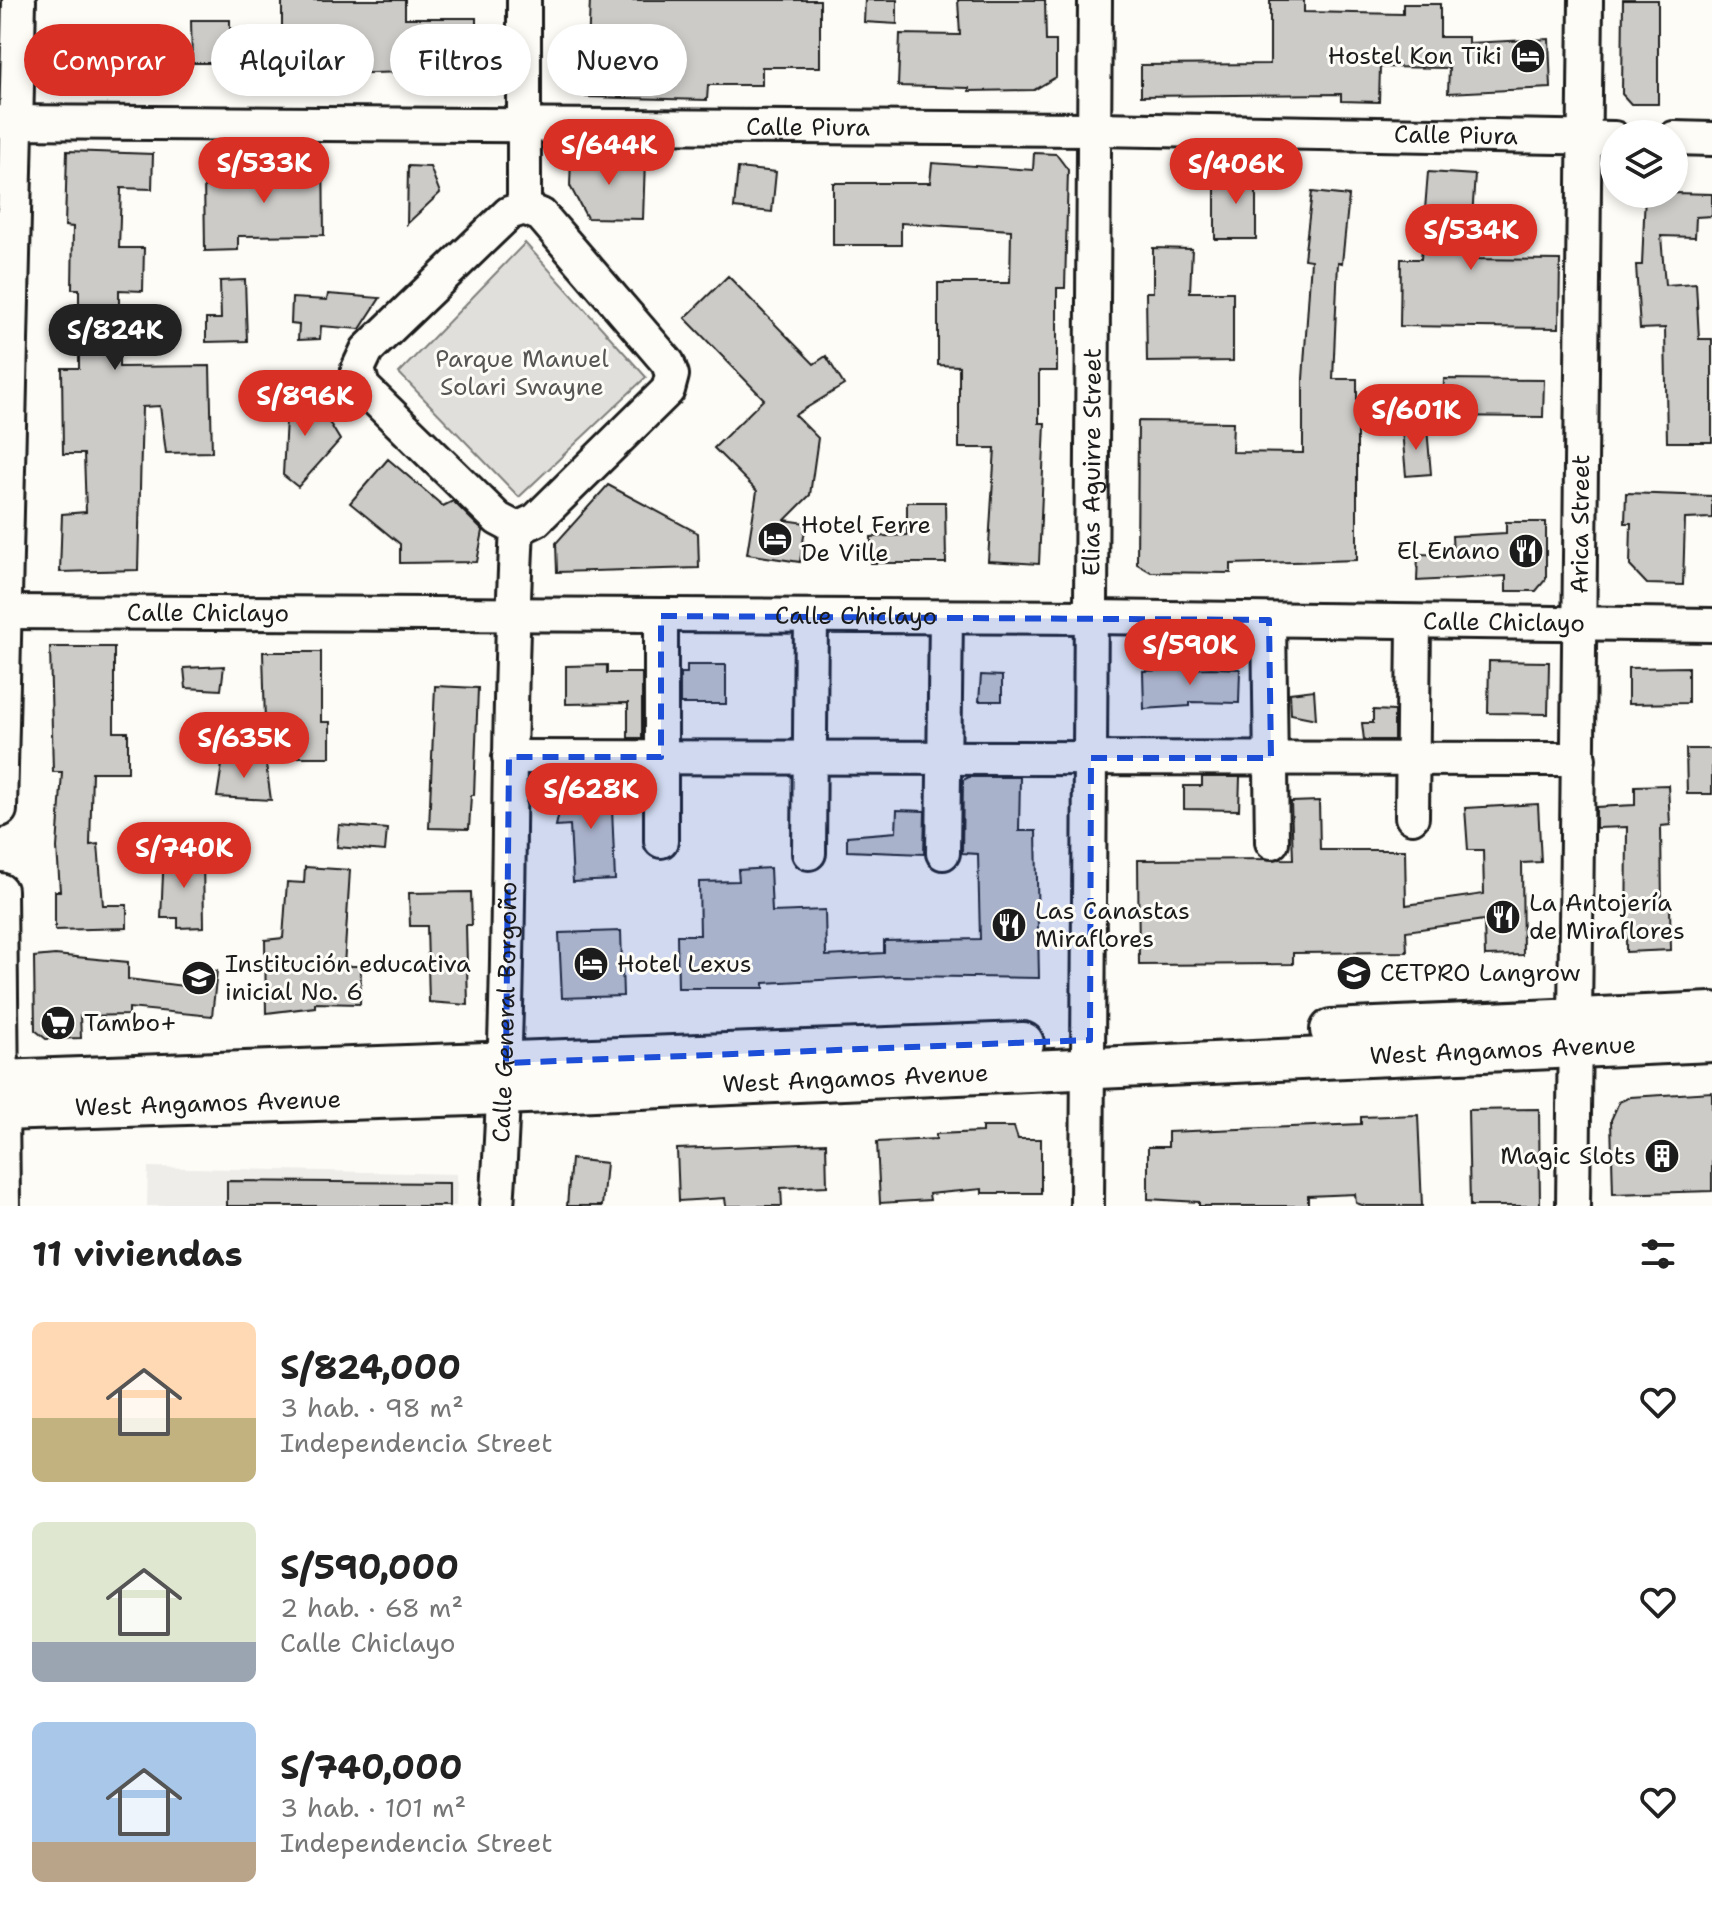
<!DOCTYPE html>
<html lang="es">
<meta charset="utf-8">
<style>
:root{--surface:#fff;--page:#f2f2f2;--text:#222;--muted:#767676;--accent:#d93025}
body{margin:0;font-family:"Shantell Sans",sans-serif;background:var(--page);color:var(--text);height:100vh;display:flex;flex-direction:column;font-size:30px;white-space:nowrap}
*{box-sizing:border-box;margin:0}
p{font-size:26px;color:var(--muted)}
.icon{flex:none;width:44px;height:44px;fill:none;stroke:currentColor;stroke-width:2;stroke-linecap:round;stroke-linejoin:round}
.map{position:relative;height:1206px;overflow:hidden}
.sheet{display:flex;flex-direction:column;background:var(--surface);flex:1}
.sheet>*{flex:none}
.top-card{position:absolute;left:24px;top:24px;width:800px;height:72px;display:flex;gap:16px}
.buttons{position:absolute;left:1600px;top:120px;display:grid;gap:16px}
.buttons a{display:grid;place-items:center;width:88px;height:88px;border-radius:50%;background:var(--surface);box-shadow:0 4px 12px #0003;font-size:40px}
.price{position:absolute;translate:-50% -68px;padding:0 18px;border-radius:28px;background:var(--accent);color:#fff;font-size:26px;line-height:52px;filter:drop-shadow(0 2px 4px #0008)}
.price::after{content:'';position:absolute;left:50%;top:48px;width:24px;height:18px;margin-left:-12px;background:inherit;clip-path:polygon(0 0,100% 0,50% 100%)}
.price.selected{background:#222;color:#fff}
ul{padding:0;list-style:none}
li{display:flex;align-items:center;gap:24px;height:200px;padding:0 32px}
li span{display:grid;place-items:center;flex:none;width:224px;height:160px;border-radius:12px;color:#555}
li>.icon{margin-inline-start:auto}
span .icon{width:96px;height:96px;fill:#fffc;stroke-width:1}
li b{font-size:34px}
h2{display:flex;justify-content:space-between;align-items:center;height:96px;padding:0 32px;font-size:34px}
.pill{padding:0 28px;border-radius:36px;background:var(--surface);box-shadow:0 4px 12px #0003;font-size:28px;line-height:72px}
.pill.selected{background:var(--accent);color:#fff}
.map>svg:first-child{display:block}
</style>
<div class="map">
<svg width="1712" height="1206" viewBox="0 0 1712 1206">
<rect width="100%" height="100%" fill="#fdfcf7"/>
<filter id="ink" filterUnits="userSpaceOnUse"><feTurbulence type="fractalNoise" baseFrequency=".0125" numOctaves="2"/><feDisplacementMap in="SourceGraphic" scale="16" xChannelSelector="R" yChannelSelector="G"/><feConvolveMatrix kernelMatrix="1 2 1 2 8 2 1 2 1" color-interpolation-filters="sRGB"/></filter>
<g filter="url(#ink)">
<path fill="#eeede9" d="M 148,1167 L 457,1174 L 456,1206 L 147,1206 Z"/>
<path fill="#e0dfdb" stroke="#7e7e7c" stroke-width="2" d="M 525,243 L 646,377 L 519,497 L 399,373 Z"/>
<path fill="#cccbc8" stroke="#1c1c1c" stroke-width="2" d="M 282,0 L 405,0 L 405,18 L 476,18 L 476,79 L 406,79 L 406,72 L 233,77 L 233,63 L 192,63 L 191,20 L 230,20 L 230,29 L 282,28 Z
M 590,0 L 820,0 L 820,67 L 762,67 L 762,85 L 708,85 L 707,100 L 586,97 Z
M 865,0 L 897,0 L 897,24 L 864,22 Z
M 958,0 L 1045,0 L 1046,41 L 1056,41 L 1056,77 L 1034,90 L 969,91 L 969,88 L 898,86 L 900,34 L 960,35 Z
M 1270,0 L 1304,0 L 1304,12 L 1403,14 L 1403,4 L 1440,4 L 1440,37 L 1468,37 L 1468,43 L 1549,39 L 1551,88 L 1448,93 L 1449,68 L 1380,67 L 1379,102 L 1341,101 L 1341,94 L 1141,96 L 1141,65 L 1270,64 Z
M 1623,0 L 1658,0 L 1658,104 L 1631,104 L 1622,94 Z
M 122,38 L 145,39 L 144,73 L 95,71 L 95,85 L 68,86 L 68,41 Z
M 323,150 L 324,235 L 238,236 L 238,250 L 205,251 L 204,174 L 237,173 L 237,178 L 299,178 L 299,151 Z
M 67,151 L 153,154 L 152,189 L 121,188 L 119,248 L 144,248 L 143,291 L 119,290 L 119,367 L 210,366 L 212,452 L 166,453 L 160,406 L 142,407 L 138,570 L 60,572 L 62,514 L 86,512 L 84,454 L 63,454 L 62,368 L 79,368 L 79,289 L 72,289 L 73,227 L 65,226 Z
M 1034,153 L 1056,154 L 1068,170 L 1065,288 L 1057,288 L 1057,371 L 1039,371 L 1039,423 L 1045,423 L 1039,564 L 988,561 L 995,448 L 959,448 L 959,366 L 938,365 L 938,283 L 1010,283 L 1011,230 L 901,223 L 901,245 L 833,245 L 833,183 L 930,183 L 932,163 L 1033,170 Z
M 571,158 L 645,160 L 643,219 L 587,218 L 570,186 Z
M 408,166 L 430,167 L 440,193 L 407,224 Z
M 738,168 L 776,172 L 772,212 L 734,208 Z
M 1428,172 L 1475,175 L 1469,259 L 1560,260 L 1559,328 L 1400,326 L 1401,259 L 1421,259 Z
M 1215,174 L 1256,174 L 1256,239 L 1215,239 Z
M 1312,192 L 1349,196 L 1342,263 L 1338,262 L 1333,379 L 1357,379 L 1357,560 L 1231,564 L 1231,573 L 1151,572 L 1137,564 L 1138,421 L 1233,422 L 1232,452 L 1303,453 L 1303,379 L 1311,260 L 1304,259 Z
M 1674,193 L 1712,194 L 1712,216 L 1696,217 L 1695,237 L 1661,236 L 1665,285 L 1696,283 L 1699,339 L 1712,339 L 1712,442 L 1667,442 L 1665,328 L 1640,329 L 1636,265 L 1642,265 L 1645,194 Z
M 1153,248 L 1192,249 L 1190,292 L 1233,292 L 1233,361 L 1147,362 L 1146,292 L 1153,292 Z
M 728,276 L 814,364 L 826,356 L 844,385 L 795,415 L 818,438 L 810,495 L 785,520 L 806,523 L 800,562 L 747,554 L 757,491 L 714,448 L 764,399 L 685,318 Z
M 245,280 L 247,341 L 206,342 L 206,319 L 221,319 L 220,281 Z
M 328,294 L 380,298 L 360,329 L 321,326 L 320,339 L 298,340 L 299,325 L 291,324 L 292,298 L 327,300 Z
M 1444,379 L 1544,380 L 1543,417 L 1443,416 Z
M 288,380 L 331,425 L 340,440 L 298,487 L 283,475 Z
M 1427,428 L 1431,474 L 1406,476 L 1402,430 Z
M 388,459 L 443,506 L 453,501 L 483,531 L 477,562 L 400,563 L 400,544 L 350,503 Z
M 608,485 L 698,533 L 699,568 L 557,572 L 556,543 Z
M 1626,493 L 1712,496 L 1712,518 L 1685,519 L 1683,585 L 1647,584 L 1630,566 L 1631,523 L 1625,523 Z
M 907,502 L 945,502 L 946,563 L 871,563 L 871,537 L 907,535 Z
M 1506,522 L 1546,522 L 1546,579 L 1536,591 L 1506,591 L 1506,576 L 1417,581 L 1418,554 L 1453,555 L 1452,536 L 1506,533 Z
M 50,647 L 114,647 L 114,732 L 128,732 L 128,772 L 92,772 L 90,845 L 98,844 L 103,905 L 127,905 L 127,928 L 55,930 L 55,891 L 60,891 L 57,848 L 62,772 L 53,772 Z
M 263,652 L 321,652 L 321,722 L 330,722 L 330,757 L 266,757 Z
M 1489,661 L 1549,662 L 1548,714 L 1488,713 Z
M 607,665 L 607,673 L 642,673 L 642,738 L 628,738 L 628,703 L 566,704 L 566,666 Z
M 687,665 L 726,665 L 726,704 L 680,704 L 680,673 L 687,673 Z
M 224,666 L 221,690 L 186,688 L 184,668 Z
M 1688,667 L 1688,703 L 1628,704 L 1628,668 Z
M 1211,668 L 1240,669 L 1239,703 L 1190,702 L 1190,706 L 1144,709 L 1143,671 Z
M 981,675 L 1002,676 L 1002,701 L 979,701 Z
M 435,686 L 478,688 L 474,795 L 471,795 L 469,829 L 429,828 Z
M 1314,690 L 1316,719 L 1291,714 L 1290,693 Z
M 1373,710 L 1394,711 L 1394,740 L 1364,740 L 1362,723 L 1373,723 Z
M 1686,749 L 1712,749 L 1712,794 L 1687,794 Z
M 223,758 L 266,764 L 271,800 L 217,797 Z
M 969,777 L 1020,777 L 1019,831 L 1036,831 L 1039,978 L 895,976 L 764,983 L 764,988 L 678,988 L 677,935 L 700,935 L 699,882 L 739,881 L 738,870 L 770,868 L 772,912 L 825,910 L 826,956 L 884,953 L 884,941 L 980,939 L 978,854 L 962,853 L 963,780 Z
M 1202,777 L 1240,777 L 1239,810 L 1184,809 L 1184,786 L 1202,786 Z
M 1668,785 L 1670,825 L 1661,826 L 1662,908 L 1670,908 L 1671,950 L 1626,952 L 1627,827 L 1596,828 L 1596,807 L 1635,805 L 1635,786 Z
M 618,786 L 620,808 L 612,808 L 615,880 L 573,882 L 570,825 L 556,826 L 564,790 Z
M 1319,801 L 1320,850 L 1405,850 L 1406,905 L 1484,894 L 1483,850 L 1468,850 L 1465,808 L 1538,804 L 1541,862 L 1522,863 L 1523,955 L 1485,956 L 1484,920 L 1406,931 L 1407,952 L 1293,953 L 1293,964 L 1139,965 L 1138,860 L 1293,859 L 1291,802 Z
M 897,810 L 925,811 L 924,854 L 847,851 L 847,836 L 896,832 Z
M 339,825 L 387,829 L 385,851 L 337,847 Z
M 164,853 L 203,855 L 204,927 L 178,928 L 178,918 L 161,918 Z
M 305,867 L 350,870 L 344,966 L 361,966 L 360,1004 L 315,1003 L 315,1007 L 266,1013 L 265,940 L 283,938 L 287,882 L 304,883 Z
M 471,892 L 472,925 L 466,925 L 468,1005 L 429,1002 L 427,926 L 410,926 L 409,893 Z
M 621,931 L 623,996 L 562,998 L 559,933 Z
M 55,955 L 128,962 L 128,979 L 183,986 L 185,968 L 217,971 L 212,1016 L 129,1008 L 129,1015 L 80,1016 L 81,1038 L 46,1039 L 35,1030 L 34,957 Z
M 1712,1092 L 1712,1191 L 1613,1194 L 1611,1120 L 1619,1102 L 1630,1097 Z
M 1539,1109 L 1540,1206 L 1470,1206 L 1468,1110 Z
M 1418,1115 L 1422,1206 L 1365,1206 L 1356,1203 L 1355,1194 L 1308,1196 L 1308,1206 L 1199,1206 L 1199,1202 L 1148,1199 L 1148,1147 L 1168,1147 L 1168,1132 L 1361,1124 L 1361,1117 Z
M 982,1127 L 1014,1127 L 1018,1139 L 1041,1139 L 1041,1193 L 982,1193 L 982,1189 L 929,1194 L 930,1200 L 880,1203 L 877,1142 L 936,1139 L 936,1134 L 982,1132 Z
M 826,1143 L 827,1186 L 781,1188 L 782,1206 L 726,1206 L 725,1198 L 679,1201 L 677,1149 Z
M 571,1159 L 606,1163 L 602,1206 L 567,1206 Z
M 227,1181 L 449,1183 L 449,1206 L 227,1206 Z"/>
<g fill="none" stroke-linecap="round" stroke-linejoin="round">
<defs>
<g id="minor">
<path id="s1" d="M 0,122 L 1095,129 L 1614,138"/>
<path d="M 1674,138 L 1712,139"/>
<path d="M 524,208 L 541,215 L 668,363 L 672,375 L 668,390 L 536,520 L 517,529 L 498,519 L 363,387 L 358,369 L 367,350 L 509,213 Z"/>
<path d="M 524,208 L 524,0"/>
<path id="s2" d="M 0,612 L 1091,617 L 1712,625"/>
<path d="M 661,616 L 661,841"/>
<path d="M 1269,620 L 1272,842"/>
<path d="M 509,757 L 1579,759"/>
<path d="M 0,810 L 19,0"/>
<path d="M 1412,817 L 1414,623"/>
<path d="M 809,853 L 811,616"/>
<path d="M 943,853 L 946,617"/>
<path d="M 0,890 L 3,1206"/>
<path id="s3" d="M 497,1206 C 513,981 505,754 517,529"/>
<path id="s4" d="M 1087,1206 L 1095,0"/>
<path id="s5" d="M 1573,1206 L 1586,0"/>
</g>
<g id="major">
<path d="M 1331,1030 L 1712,1013"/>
<path d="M 0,1081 L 1023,1043"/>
<path id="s6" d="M 0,1110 L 503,1094 L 1712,1041"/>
</g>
</defs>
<use href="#minor" stroke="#1c1c1c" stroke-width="38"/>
<use href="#major" stroke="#1c1c1c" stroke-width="46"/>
<use href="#minor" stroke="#fdfcf7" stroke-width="32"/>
<use href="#major" stroke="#fdfcf7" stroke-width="40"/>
</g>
</g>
<path fill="#1d4ed8" fill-opacity="0.2" stroke="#1d4ed8" stroke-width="6" stroke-dasharray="16 10" stroke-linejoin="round" d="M 661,616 L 1269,620 L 1271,758 L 1091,758 L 1090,1040 L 506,1063 L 509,757 L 661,757 Z"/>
<defs>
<symbol id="hotel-disc" viewBox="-11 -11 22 22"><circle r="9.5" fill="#1c1c1c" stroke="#fdfcf7"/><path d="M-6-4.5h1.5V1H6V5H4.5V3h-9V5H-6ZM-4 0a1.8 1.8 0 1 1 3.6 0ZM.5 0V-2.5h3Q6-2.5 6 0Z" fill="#fff"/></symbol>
<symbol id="restaurant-disc" viewBox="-11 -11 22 22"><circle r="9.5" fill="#1c1c1c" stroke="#fdfcf7"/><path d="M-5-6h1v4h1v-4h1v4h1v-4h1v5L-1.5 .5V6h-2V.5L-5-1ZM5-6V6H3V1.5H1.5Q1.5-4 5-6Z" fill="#fff"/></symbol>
<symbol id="university-disc" viewBox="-11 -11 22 22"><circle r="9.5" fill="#1c1c1c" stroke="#fdfcf7"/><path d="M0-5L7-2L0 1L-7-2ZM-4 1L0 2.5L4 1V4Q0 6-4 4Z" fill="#fff"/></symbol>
<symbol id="school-disc" viewBox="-11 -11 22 22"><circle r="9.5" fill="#1c1c1c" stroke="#fdfcf7"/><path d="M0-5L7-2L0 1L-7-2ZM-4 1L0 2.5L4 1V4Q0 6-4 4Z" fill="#fff"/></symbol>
<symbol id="supermarket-disc" viewBox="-11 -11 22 22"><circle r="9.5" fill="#1c1c1c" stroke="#fdfcf7"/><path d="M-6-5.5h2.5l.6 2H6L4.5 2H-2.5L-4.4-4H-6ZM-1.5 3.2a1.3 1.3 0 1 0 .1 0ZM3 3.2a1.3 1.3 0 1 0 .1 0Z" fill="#fff"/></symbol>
<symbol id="building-disc" viewBox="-11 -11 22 22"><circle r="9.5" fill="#1c1c1c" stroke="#fdfcf7"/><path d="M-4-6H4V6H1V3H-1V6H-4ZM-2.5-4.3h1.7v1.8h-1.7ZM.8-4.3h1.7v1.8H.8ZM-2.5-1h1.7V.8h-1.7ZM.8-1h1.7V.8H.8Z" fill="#fff"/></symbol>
</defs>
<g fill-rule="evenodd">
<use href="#hotel-disc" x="1508" y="36" width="40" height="40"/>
<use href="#hotel-disc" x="755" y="519" width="40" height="40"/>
<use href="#restaurant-disc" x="1506" y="531" width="40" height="40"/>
<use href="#restaurant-disc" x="1483" y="897" width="40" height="40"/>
<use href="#restaurant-disc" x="989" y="905" width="40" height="40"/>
<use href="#hotel-disc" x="571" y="944" width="40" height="40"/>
<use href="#university-disc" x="1334" y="953" width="40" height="40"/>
<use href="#school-disc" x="179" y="958" width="40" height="40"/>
<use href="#supermarket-disc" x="38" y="1003" width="40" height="40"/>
<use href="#building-disc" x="1642" y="1136" width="40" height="40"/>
</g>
<g text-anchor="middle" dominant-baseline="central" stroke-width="6" stroke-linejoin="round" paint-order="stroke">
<g font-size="24" fill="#1c1c1c" stroke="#fdfcf7" text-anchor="start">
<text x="1502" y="56" text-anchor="end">Hostel Kon Tiki</text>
<text x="801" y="525">Hotel Ferre<tspan x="801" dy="28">De Ville</tspan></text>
<text x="1500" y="551" text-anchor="end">El Enano</text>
<text x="1529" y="903">La Antojería<tspan x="1529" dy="28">de Miraflores</tspan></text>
<text x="1035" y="911">Las Canastas<tspan x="1035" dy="28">Miraflores</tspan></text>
<text x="225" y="964">Institución educativa<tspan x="225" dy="28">inicial No. 6</tspan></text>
<text x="617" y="964">Hotel Lexus</text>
<text x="1380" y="973">CETPRO Langrow</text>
<text x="84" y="1023">Tambo+</text>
<text x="1636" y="1156" text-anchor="end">Magic Slots</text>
</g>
<g font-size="24" fill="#1c1c1c" stroke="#fdfcf7">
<text stroke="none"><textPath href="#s1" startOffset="808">Calle Piura</textPath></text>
<text stroke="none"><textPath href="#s1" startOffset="1456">Calle Piura</textPath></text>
<text stroke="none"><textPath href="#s4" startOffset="744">Elias Aguirre Street</textPath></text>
<text stroke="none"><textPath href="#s5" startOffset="682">Arica Street</textPath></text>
<text stroke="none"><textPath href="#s2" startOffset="208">Calle Chiclayo</textPath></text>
<text stroke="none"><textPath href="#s2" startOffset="856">Calle Chiclayo</textPath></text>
<text stroke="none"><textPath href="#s2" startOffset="1504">Calle Chiclayo</textPath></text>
<text stroke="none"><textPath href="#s3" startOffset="194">Calle General Borgoño</textPath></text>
<text stroke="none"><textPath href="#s6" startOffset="1504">West Angamos Avenue</textPath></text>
<text stroke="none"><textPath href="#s6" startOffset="856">West Angamos Avenue</textPath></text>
<text stroke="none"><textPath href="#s6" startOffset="208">West Angamos Avenue</textPath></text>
</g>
<g font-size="24" fill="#575655" stroke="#fdfcf7">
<text x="522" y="359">Parque Manuel<tspan x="522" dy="28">Solari Swayne</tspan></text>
</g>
</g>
</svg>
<div class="buttons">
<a><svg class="icon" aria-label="layers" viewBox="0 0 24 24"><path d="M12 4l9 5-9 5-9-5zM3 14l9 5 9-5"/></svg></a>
</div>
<b class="price" style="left:609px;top:187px">S/644K</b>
<b class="price" style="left:264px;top:205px">S/533K</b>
<b class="price" style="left:1236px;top:206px">S/406K</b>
<b class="price" style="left:1471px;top:272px">S/534K</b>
<b class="price selected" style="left:115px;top:372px">S/824K</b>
<b class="price" style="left:305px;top:438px">S/896K</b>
<b class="price" style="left:1416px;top:452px">S/601K</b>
<b class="price" style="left:1190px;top:687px">S/590K</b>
<b class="price" style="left:244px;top:780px">S/635K</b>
<b class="price" style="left:591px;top:831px">S/628K</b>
<b class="price" style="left:184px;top:890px">S/740K</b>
<div class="top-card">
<a class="pill selected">Comprar</a>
<a class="pill">Alquilar</a>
<a class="pill">Filtros</a>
<a class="pill">Nuevo</a>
</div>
</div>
<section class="sheet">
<h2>11 viviendas<svg class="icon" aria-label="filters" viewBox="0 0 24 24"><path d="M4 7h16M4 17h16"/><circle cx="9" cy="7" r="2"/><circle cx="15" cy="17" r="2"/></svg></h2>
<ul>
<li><span style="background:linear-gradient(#ffd9b3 60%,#c2b280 0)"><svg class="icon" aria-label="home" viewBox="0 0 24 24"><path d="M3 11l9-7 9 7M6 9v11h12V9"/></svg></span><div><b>S/824,000</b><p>3 hab. · 98 m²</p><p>Independencia Street</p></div><svg class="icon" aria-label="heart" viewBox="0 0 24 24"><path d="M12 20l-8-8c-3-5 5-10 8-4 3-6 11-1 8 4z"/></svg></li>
<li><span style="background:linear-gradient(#dfe7d0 75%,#9aa5b1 0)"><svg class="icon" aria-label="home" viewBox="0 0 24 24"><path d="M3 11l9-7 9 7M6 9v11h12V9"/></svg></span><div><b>S/590,000</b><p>2 hab. · 68 m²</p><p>Calle Chiclayo</p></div><svg class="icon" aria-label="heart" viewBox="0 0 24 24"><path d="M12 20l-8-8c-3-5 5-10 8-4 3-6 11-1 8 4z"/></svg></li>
<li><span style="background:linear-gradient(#a9c7e8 75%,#b9a48a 0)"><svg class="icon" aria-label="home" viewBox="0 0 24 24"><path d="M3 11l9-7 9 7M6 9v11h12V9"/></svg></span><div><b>S/740,000</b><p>3 hab. · 101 m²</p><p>Independencia Street</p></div><svg class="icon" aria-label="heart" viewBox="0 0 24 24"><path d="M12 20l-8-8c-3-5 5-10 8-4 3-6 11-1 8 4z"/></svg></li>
</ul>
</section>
